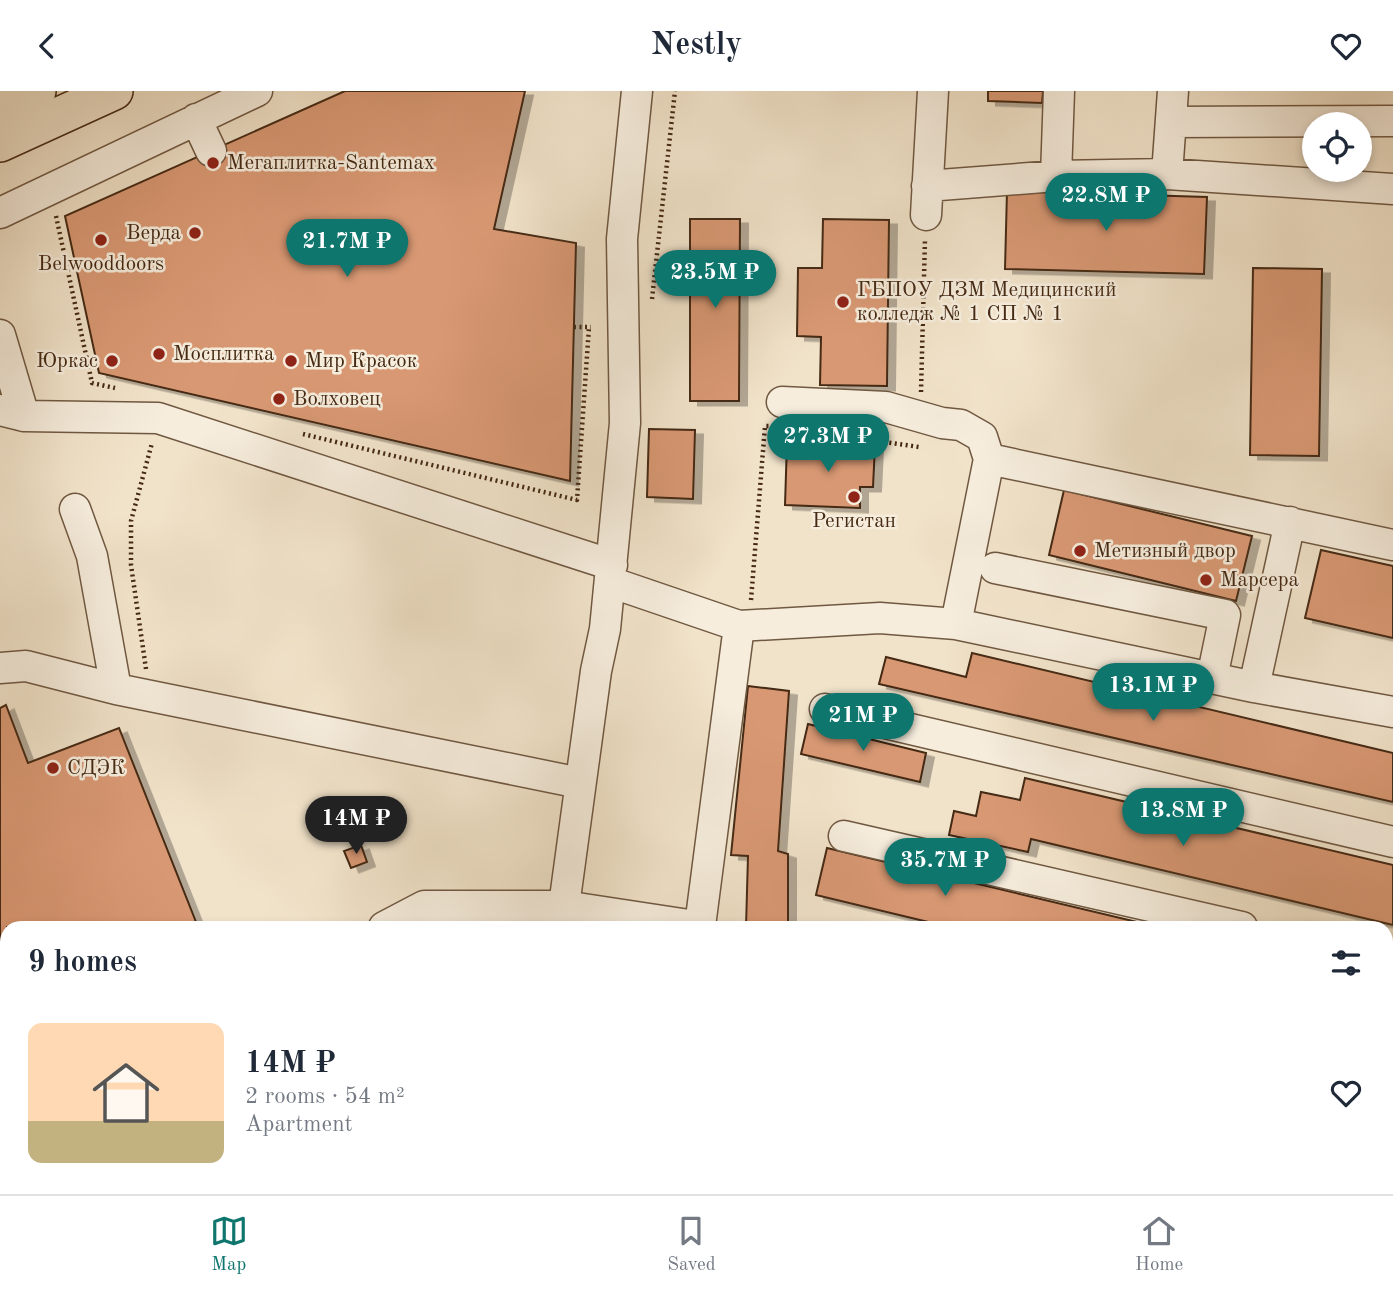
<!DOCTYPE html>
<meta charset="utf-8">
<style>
:root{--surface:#fff;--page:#f2f2f3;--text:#1f2937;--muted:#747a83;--line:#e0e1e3;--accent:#0f766e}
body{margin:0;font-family:"Old Standard TT",serif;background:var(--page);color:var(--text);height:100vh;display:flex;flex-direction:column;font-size:26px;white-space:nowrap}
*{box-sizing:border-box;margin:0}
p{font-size:23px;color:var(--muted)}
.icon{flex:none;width:38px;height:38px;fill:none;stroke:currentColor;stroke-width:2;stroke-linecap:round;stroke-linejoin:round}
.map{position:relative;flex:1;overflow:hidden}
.details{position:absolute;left:0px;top:830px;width:1393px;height:275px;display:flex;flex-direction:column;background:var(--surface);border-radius:21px 21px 0 0;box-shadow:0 4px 10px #0003}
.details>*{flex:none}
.fabs{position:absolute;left:1302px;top:21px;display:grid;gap:14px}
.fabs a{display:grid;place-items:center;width:70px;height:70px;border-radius:50%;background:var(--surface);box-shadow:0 4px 10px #0003;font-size:35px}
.price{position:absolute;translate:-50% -60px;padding:0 16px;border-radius:24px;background:var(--accent);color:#fff;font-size:23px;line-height:46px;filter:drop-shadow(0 2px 4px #0008)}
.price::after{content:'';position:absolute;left:50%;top:42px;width:21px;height:16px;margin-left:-10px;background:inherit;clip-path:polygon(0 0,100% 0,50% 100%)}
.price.selected{background:#222;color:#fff}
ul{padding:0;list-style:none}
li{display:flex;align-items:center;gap:21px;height:175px;padding:0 28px}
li+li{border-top:2px solid var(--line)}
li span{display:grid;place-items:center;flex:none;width:196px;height:140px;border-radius:14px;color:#555}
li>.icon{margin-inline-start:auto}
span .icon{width:84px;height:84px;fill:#fffc;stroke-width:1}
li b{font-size:30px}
h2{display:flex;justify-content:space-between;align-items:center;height:84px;padding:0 28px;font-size:30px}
header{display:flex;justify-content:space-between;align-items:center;height:91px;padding:0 28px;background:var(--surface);font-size:32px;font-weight:700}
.menu{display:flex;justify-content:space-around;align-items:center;height:98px;border-top:2px solid var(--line);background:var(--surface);font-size:19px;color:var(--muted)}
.menu a{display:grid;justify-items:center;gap:4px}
.menu .selected{color:var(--accent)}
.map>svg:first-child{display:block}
</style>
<header><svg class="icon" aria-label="back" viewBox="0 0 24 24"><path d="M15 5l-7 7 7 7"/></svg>Nestly<svg class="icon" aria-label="heart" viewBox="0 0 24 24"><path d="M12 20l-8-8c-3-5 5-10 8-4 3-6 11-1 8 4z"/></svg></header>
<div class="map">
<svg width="1393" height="1103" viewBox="0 0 1393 1103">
<defs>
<filter id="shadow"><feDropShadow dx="8" dy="4.5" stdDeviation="0" flood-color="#0004"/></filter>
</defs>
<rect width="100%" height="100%" fill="#f1e3ca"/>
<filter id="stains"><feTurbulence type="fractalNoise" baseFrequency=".00286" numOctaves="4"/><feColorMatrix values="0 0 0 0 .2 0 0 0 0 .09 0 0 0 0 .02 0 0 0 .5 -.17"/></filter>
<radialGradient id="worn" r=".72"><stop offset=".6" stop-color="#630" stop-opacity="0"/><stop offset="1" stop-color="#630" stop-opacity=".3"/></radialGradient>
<path fill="#d89873" stroke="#452913" stroke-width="2" filter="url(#shadow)" d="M 345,0 L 525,0 L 494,138 L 576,152 L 570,390 L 99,282 L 65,125 Z
M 988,0 L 1043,0 L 1042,12 L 988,10 Z
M 1007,100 L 1207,106 L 1204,183 L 1005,178 Z
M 690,128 L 740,128 L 739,310 L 690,310 Z
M 823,128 L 889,129 L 887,295 L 820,294 L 821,246 L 797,245 L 798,177 L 822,177 Z
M 1253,177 L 1322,178 L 1319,365 L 1250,364 Z
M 649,338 L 695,339 L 693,408 L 647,406 Z
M 787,351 L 875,354 L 873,396 L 860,396 L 860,417 L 785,414 Z
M 1064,399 L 1252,445 L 1236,510 L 1049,464 Z
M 1321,459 L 1393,475 L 1393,547 L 1305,527 Z
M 972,562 L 1393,662 L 1393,711 L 879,593 L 886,566 L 966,586 Z
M 748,595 L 789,600 L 778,760 L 788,763 L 788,836 L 746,836 L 748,765 L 731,764 Z
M 6,614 L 28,672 L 119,637 L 198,836 L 7,836 L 7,932 L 0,935 L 0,617 Z
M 808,633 L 926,662 L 920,691 L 801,663 Z
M 1025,687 L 1393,774 L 1393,834 L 1031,748 L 1028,761 L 949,744 L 954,720 L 976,725 L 981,701 L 1020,709 Z
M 361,754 L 367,771 L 351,777 L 344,760 Z
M 827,757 L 1158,836 L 949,836 L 816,804 Z
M 1386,892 L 1393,893 L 1393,944 L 1386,942 Z
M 1386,978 L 1393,980 L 1393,1019 L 1386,1017 Z
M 1386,1051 L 1393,1052 L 1393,1103 L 1365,1097 L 1386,1097 Z
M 514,1097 L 578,1097 L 578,1103 L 514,1103 Z
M 696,1097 L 808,1097 L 808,1103 L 696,1103 Z"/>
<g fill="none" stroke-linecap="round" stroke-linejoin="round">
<defs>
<path id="minor" d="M 1059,0 L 1056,85 L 1167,83 L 1393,98
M 196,28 L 211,60
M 1171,31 L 1393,30
M 1167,83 L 1173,0
M 927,95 L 1056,85
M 0,122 L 257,0
M 926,124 L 933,0
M 0,244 L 24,325
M 782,311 L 886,316 L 942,332 L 961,334 L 982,346 L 989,368
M 0,319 L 24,325 L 158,327 L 612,474
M 75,418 L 92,465 L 116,598 L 580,692
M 995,477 L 1225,524 L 1212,587
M 610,491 L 739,535 L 880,527 L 956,533 L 1254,596 L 1393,621
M 956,533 L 989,368 L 1393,454
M 0,577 L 26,575 L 116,598
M 1254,596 L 1290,431
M 825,618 L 1393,751
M 844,745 L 1242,836
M 564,815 L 596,580 L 605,538 L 625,332 L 622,148 L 637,0
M 700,835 L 739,535
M 384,836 L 424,815 L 564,815 L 702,836
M 1386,870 L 1393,871
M 1391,967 L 1393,968
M 0,1008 L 7,1005
M 1386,1033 L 1393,1034
M 458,1097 L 458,1103
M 881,1097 L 885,1103
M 1292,1097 L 1319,1103"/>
<path id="major" d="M 0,17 L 37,0
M 0,52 L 114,0"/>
</defs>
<use href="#minor" stroke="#705841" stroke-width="33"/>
<use href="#major" stroke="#452913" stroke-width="40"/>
<path stroke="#452913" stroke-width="4.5" stroke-dasharray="2 3.5" stroke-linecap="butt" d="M 56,125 L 92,292 L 115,297
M 652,208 L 675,0
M 574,236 L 591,236
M 921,301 L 925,148
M 824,342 L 919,356
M 303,343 L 577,409 L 589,236
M 751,509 L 765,335 L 770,335
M 146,578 L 131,474 L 131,430 L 152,352"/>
<use href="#minor" stroke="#f6eddd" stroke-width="30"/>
<use href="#major" stroke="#f1e3ca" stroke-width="37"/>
</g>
<g fill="#8f2418" stroke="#f6eddd" stroke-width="2.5">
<circle cx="213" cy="72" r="7"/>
<circle cx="195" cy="142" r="7"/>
<circle cx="101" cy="149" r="7"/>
<circle cx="843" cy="211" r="7"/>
<circle cx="159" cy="263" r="7"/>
<circle cx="112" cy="270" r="7"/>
<circle cx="291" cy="270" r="7"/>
<circle cx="279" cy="308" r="7"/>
<circle cx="854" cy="406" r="7"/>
<circle cx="1080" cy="460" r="7"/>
<circle cx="1206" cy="489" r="7"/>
<circle cx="53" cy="677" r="7"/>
</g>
<g text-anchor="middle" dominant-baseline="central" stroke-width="5" stroke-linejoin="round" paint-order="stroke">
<g font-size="21" fill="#452913" stroke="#f6eddd" text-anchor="start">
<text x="227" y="72">Мегаплитка-Santemax</text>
<text x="181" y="142" text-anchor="end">Верда</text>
<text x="101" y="173" text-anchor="middle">Belwooddoors</text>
<text x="857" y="199">ГБПОУ ДЗМ Медицинский<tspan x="857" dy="24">колледж № 1 СП № 1</tspan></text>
<text x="173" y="263">Мосплитка</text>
<text x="98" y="270" text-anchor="end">Юркас</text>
<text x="305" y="270">Мир Красок</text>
<text x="293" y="308">Волховец</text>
<text x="854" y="430" text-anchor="middle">Регистан</text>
<text x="1094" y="460">Метизный двор</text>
<text x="1220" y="489">Марсера</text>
<text x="67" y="677">СДЭК</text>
</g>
</g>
<rect width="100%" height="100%" filter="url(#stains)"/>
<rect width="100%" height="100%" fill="url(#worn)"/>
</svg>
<div class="fabs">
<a><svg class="icon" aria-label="locate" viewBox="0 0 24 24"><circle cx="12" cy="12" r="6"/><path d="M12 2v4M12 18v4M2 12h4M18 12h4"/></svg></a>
</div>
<b class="price" style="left:1106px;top:142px">22.8M ₽</b>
<b class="price" style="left:347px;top:188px">21.7M ₽</b>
<b class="price" style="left:715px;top:219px">23.5M ₽</b>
<b class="price" style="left:828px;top:383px">27.3M ₽</b>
<b class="price" style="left:1153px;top:632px">13.1M ₽</b>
<b class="price" style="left:863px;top:662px">21M ₽</b>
<b class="price" style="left:1183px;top:757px">13.8M ₽</b>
<b class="price selected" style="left:356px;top:765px">14M ₽</b>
<b class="price" style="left:945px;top:807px">35.7M ₽</b>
<section class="details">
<h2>9 homes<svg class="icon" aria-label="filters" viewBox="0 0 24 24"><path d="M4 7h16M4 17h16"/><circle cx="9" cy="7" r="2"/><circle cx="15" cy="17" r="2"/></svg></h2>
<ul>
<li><span style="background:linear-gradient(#ffd9b3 70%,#c2b280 0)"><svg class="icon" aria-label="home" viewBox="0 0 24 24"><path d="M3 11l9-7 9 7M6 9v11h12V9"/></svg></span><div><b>14M ₽</b><p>2 rooms · 54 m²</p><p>Apartment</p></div><svg class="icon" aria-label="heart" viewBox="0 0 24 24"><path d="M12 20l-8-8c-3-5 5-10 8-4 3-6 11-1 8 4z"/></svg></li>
</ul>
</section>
</div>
<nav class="menu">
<a class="selected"><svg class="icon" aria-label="map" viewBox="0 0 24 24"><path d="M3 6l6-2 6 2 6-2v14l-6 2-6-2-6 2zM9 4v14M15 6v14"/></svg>Map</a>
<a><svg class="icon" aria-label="saved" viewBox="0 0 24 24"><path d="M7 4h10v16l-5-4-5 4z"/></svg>Saved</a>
<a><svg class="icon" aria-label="home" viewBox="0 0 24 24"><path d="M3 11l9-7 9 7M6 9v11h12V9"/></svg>Home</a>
</nav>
